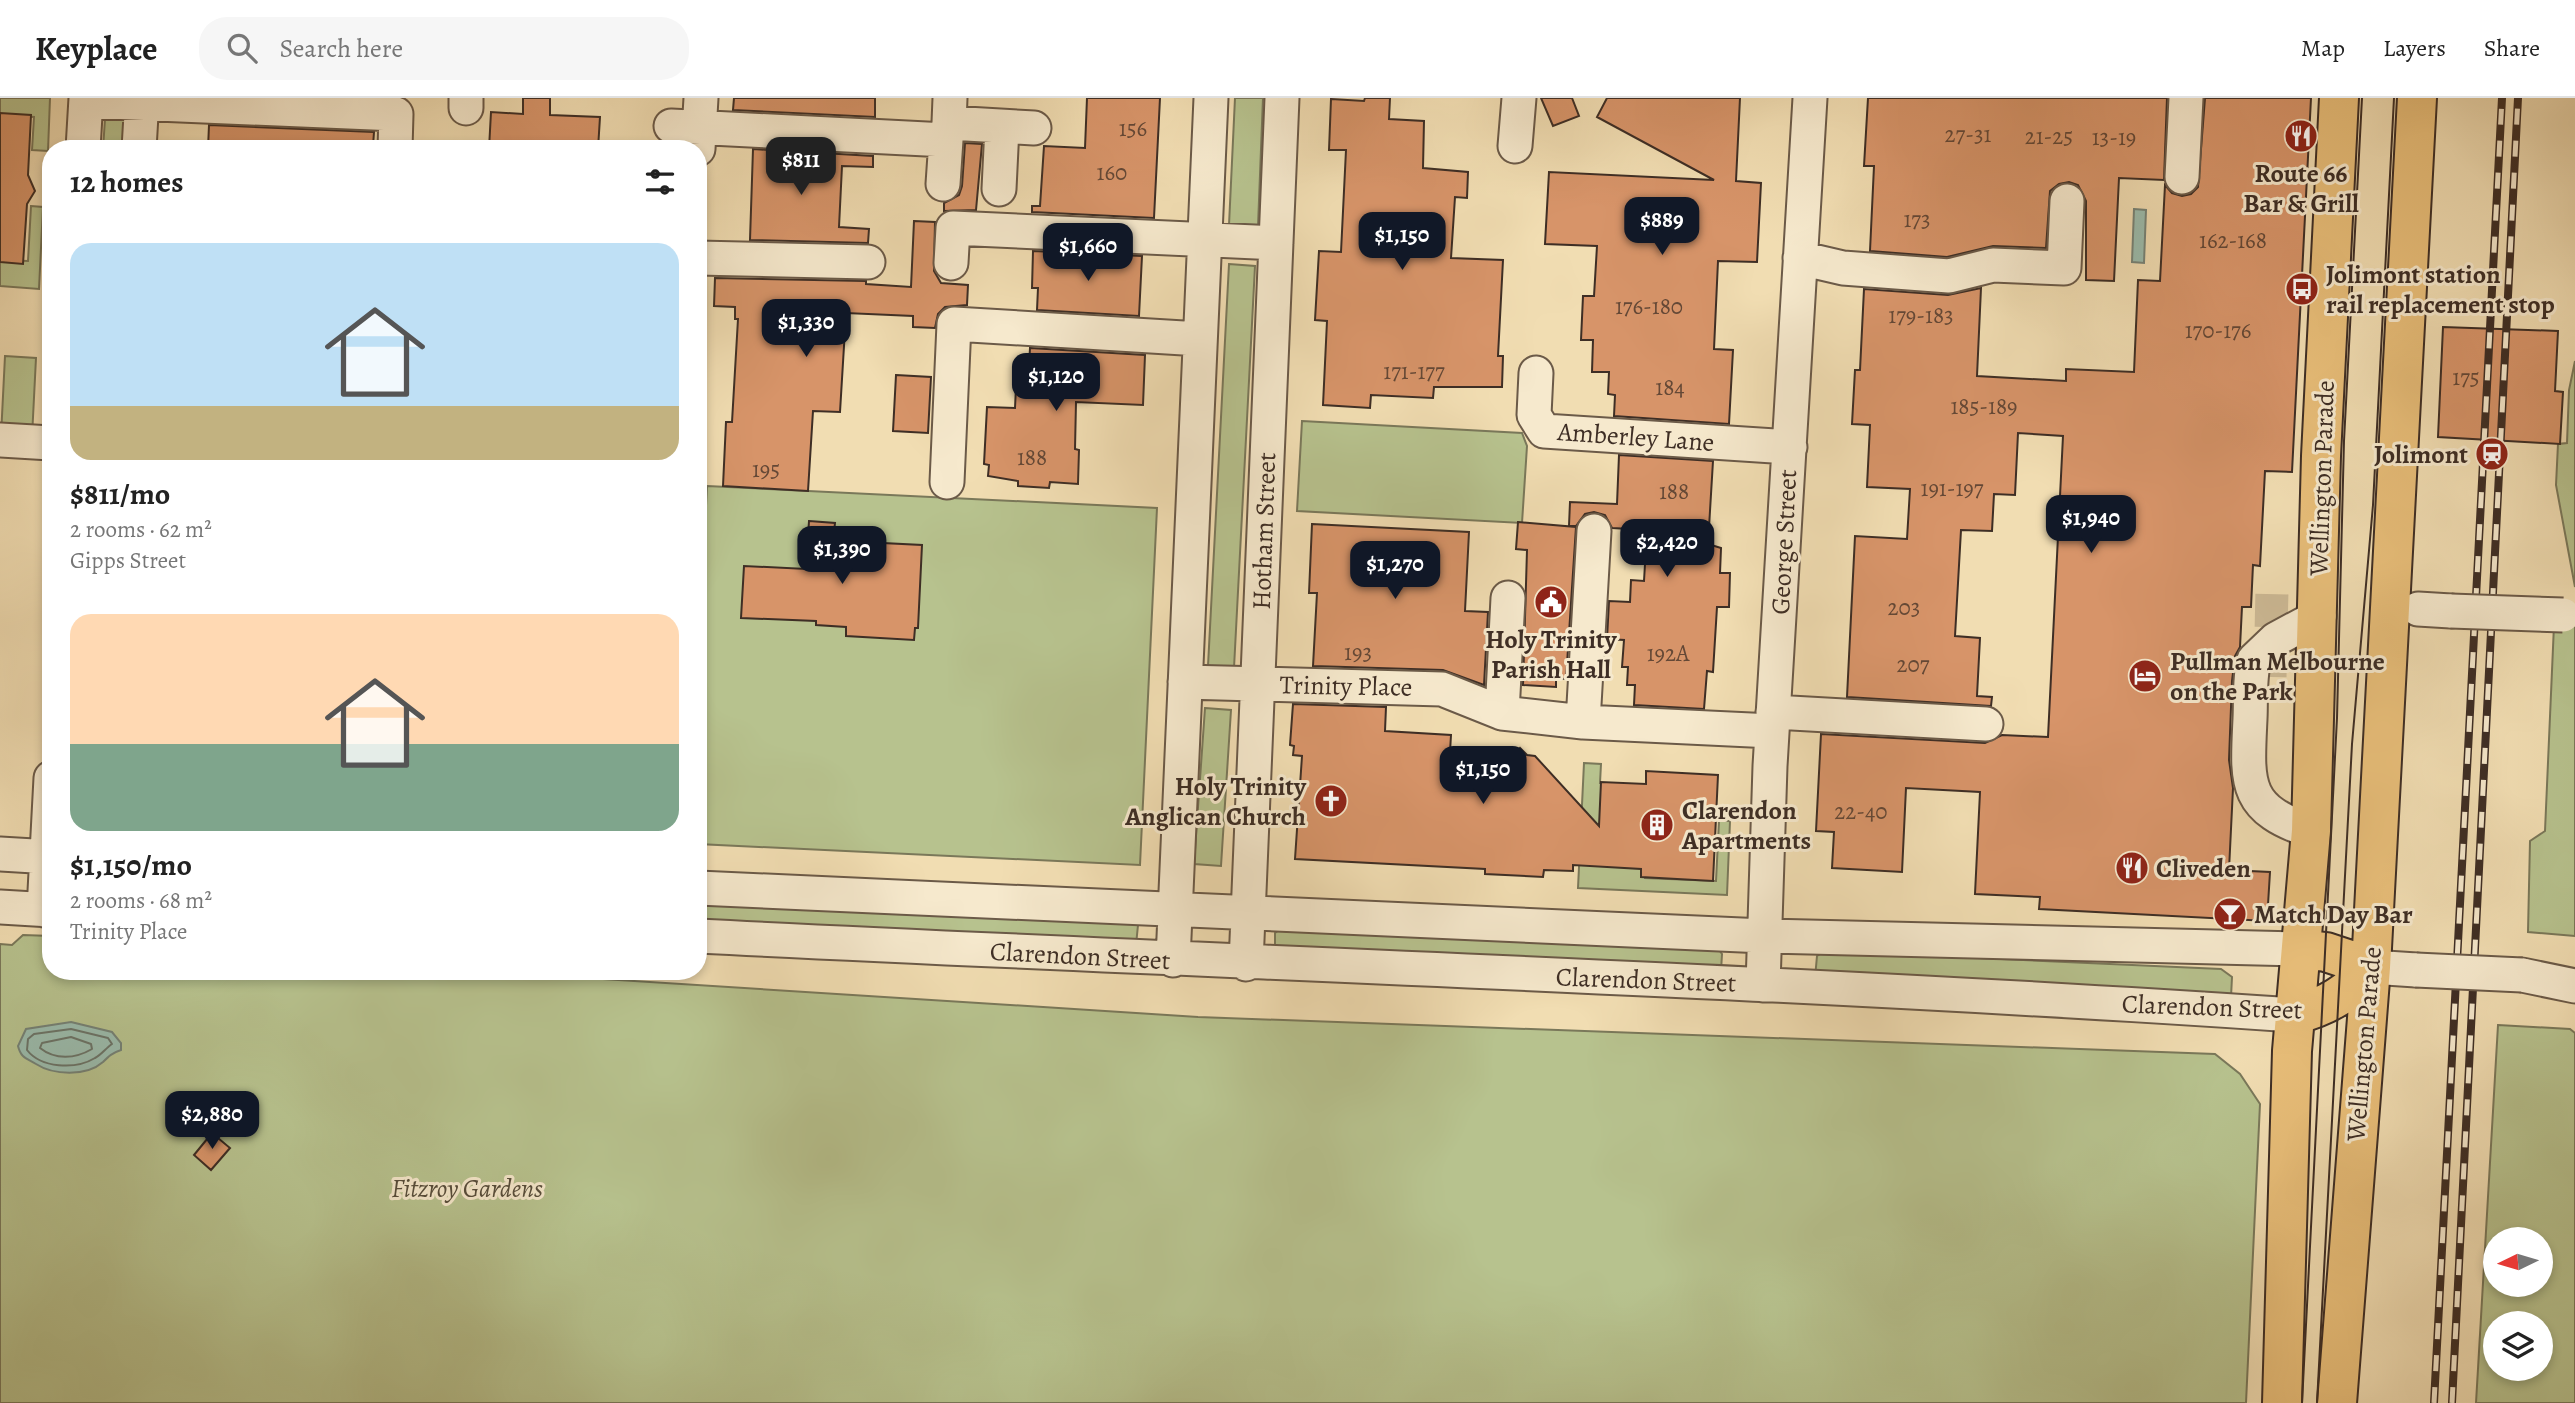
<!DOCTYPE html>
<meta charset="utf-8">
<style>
:root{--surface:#fff;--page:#f6f6f6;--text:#222;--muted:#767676;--line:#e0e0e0;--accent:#111827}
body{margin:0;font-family:Alegreya,serif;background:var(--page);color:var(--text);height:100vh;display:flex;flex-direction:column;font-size:26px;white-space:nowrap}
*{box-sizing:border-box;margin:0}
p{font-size:23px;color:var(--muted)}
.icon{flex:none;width:38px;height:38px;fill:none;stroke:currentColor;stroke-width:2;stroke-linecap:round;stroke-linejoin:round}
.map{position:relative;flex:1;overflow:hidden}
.sheet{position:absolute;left:42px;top:42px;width:665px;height:840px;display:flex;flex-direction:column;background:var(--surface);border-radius:28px;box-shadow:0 4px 10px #0003}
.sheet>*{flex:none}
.needle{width:46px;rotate:265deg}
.controls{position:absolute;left:2483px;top:1129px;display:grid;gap:14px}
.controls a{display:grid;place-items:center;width:70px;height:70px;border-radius:50%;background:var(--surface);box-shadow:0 4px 10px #0003;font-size:35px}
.price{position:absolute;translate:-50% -60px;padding:0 16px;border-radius:14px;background:var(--accent);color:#fff;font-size:23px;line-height:46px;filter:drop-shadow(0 2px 4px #0008)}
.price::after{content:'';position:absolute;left:50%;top:42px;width:21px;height:16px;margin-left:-10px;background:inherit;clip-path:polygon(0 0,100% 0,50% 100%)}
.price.current{background:#222;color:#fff}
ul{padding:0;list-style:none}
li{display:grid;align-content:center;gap:14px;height:371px;padding:0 28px}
li span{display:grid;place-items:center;height:217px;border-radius:21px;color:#555}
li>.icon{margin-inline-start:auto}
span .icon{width:126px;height:126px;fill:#fffc;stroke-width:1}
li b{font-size:30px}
h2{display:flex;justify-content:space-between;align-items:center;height:84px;padding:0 28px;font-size:30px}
header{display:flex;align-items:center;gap:42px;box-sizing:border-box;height:98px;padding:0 35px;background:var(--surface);border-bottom:2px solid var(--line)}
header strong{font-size:33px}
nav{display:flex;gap:38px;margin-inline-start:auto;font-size:24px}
.search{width:490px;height:63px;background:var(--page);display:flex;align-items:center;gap:18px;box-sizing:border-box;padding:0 24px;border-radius:28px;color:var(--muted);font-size:26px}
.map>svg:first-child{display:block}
</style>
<header>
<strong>Keyplace</strong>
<div class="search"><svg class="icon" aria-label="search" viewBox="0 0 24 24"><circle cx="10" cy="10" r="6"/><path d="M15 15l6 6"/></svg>Search here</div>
<nav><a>Map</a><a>Layers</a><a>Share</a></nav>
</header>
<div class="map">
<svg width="2575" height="1305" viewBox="0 0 2575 1305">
<rect width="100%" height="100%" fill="#f1ddb2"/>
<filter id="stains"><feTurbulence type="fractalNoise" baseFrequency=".00286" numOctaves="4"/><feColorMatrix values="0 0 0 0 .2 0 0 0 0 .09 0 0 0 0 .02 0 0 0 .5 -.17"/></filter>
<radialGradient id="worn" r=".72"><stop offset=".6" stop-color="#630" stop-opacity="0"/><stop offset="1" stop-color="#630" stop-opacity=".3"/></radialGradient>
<path fill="#b7c28e" stroke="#7a785a" stroke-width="2" fill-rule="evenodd" d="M 0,0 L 50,0 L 48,53 L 32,52 L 34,19 L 0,17 Z
M 1235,0 L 1263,0 L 1258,128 L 1229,127 Z
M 105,21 L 128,22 L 126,51 L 103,51 Z
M 31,108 L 43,109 L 39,191 L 0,188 L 0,162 L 28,163 Z
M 1229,166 L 1255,168 L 1234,570 L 1208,568 Z
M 5,258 L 36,260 L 32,339 L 1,338 Z
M 2575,263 L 2575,489 L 2556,387 L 2558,346 L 2567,345 L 2569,292 Z
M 1302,323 L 1522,335 L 1527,348 L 1522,425 L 1297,413 Z
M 707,388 L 1157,410 L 1140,767 L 698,746 L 698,563 Z
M 2575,519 L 2575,838 L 2528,834 L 2530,743 L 2545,733 L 2554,527 Z
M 1205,610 L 1231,612 L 1221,768 L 1194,766 Z
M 1584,665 L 1601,666 L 1600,685 L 1606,685 L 1645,770 L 1645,780 L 1716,783 L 1719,723 L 1730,723 L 1727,797 L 1578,790 Z
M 698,800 L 1128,821 L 1138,827 L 1136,847 L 698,831 Z
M 1284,828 L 1717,849 L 1722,856 L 1721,873 L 1275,854 L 1275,835 Z
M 23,837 L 51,838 L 51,873 L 478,873 L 1198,919 L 2215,956 L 2240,976 L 2260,1006 L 2246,1305 L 0,1305 L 0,846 L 12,847 Z
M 1825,853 L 2221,871 L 2232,879 L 2231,899 L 1815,880 L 1817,858 Z
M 2498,927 L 2570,931 L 2575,935 L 2575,1305 L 2476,1305 ZM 2496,1141 L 2541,1141 L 2541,1186 L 2496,1186 ZM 2496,1225 L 2541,1225 L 2541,1270 L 2496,1270 Z"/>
<path fill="#9bbcad" stroke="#768377" stroke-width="2" d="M 2134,111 L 2146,112 L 2144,165 L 2132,164 Z
M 71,924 L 112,934 L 121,945 L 121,952 C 112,955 109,958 103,964 C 86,979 53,977 36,966 C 26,960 21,960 18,948 L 26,931 Z"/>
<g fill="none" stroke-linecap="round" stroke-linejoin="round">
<path stroke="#6c7569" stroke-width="2" d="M 71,931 L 108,940 L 112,946 C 106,950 101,957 95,960 C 75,972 41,970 27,952 L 28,941 L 34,936 Z
M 71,939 L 91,946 L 92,951 C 75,961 55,962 40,950 L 42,945 Z"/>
</g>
<path fill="#d79469" stroke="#3e2e25" stroke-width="2" d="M 523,0 L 550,0 L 550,17 L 600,19 L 598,51 L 489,51 L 491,14 L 523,16 Z
M 734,0 L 875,0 L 875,19 L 733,12 Z
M 1087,0 L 1160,0 L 1154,120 L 1032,114 L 1032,108 L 1040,108 L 1044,48 L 1085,50 Z
M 1365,0 L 1390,0 L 1389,21 L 1424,23 L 1423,70 L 1468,74 L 1467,100 L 1455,99 L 1451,160 L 1503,162 L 1498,258 L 1503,258 L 1502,289 L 1434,289 L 1433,300 L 1371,297 L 1370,310 L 1323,307 L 1327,223 L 1315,222 L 1319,153 L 1341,154 L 1346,52 L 1329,52 L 1331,1 L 1364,3 Z
M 1541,0 L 1572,0 L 1579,18 L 1553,28 Z
M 1607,0 L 1740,0 L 1736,83 L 1761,85 L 1757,164 L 1718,163 L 1714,251 L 1733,252 L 1729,326 L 1614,318 L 1615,297 L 1608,296 L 1609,274 L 1592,274 L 1593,242 L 1581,242 L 1583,198 L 1594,198 L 1597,148 L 1545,146 L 1549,74 L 1714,82 L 1597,19 Z
M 1868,0 L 2167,0 L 2164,82 L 2119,80 L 2114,183 L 2086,182 L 2086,103 L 2078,87 L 2069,84 L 2059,86 L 2050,93 L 2046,150 L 1993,148 L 1947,159 L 1870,153 L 1874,68 L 1864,68 Z
M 2205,0 L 2311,0 L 2292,374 L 2265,373 L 2260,468 L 2253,467 L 2251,509 L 2242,509 L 2240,549 L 2235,558 L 2232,583 L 2229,662 L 2233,690 L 2229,772 L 2270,774 L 2267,823 L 2039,811 L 2040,799 L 1975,796 L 1980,694 L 1906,690 L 1902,774 L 1832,770 L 1834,734 L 1816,733 L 1821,636 L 1985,645 L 2002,637 L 2048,639 L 2063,338 L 2018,335 L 2015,397 L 1994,396 L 1992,433 L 1961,432 L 1955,538 L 1980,540 L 1977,598 L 1992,599 L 1991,608 L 1847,599 L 1855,438 L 1907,441 L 1910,391 L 1867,389 L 1870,327 L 1852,326 L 1855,272 L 1860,272 L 1864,191 L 1948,197 L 1981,190 L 1977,278 L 2066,283 L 2066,271 L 2134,274 L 2138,182 L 2160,183 L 2165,87 L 2172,95 L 2182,98 L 2191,96 L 2198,89 Z
M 0,15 L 31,17 L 28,77 L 35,93 L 27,106 L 23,166 L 0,164 Z
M 209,27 L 374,34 L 373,48 L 311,45 L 310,51 L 208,51 Z
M 965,45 L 982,46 L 976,112 L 944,113 L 944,105 L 959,97 L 962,88 Z
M 753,51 L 873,58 L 873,69 L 842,68 L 839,129 L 869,131 L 868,145 L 750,142 Z
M 914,123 L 935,124 L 934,173 L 941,185 L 968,187 L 967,207 L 945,209 L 938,216 L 935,230 L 913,229 L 913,218 L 846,215 L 840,314 L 813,313 L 808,393 L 723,388 L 726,324 L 732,324 L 738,221 L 735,221 L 735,209 L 714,208 L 715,180 L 866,183 L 866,186 L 911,189 Z
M 1033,153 L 1142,158 L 1139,218 L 1037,212 L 1038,190 L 1032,190 Z
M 2443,229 L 2558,233 L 2555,293 L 2563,294 L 2560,346 L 2438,339 Z
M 1030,250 L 1145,257 L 1143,307 L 1076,304 L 1075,351 L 1079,352 L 1078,386 L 1050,384 L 1049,390 L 1018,388 L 1018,383 L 988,378 L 989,367 L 984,366 L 987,309 L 1015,310 L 1017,268 L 1029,268 Z
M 896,277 L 931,279 L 928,335 L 893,333 Z
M 1619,357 L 1713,363 L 1708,446 L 1721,450 L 1720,475 L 1730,475 L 1729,509 L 1717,509 L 1713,574 L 1707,573 L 1704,611 L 1634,607 L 1635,587 L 1627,587 L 1628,569 L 1622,569 L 1624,542 L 1607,541 L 1609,503 L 1630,504 L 1631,482 L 1644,483 L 1647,432 L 1612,430 L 1605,417 L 1594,414 L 1585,416 L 1576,428 L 1569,428 L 1570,404 L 1617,406 Z
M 809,423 L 835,425 L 834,434 L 864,436 L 863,444 L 922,447 L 918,530 L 915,530 L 914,542 L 846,538 L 846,529 L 816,527 L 816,523 L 741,520 L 744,468 L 806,471 Z
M 1518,424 L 1576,429 L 1566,581 L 1556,580 L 1556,589 L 1523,587 L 1527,452 L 1516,451 Z
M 1312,426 L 1469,434 L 1465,513 L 1488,514 L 1484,587 L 1443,572 L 1313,568 L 1317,495 L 1309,495 Z
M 1293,606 L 1386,609 L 1385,633 L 1451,637 L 1450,654 L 1512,658 L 1520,650 L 1527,657 L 1535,658 L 1599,728 L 1601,684 L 1646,686 L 1646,673 L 1718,677 L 1713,783 L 1641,779 L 1641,771 L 1573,767 L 1573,773 L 1544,772 L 1543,779 L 1485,776 L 1485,771 L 1295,761 L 1302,658 L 1293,657 L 1294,648 L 1290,647 Z
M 212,1035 L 230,1050 L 211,1072 L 194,1057 Z"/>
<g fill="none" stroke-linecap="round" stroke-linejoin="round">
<path stroke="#cdba96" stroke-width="33" stroke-dasharray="33 17" stroke-linecap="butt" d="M 2270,579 L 2272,491"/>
<defs>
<path id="minor" d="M 950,0 L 949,25 L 1034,30
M 86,3 L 396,16 L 395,51
M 466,10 L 466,0
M 671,28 L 946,42 L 943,86
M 1515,48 L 1519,0
M 83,51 L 86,0
M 139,51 L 142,0
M 698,51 L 701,0
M 2182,79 L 2186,0
M 999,91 L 1002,29
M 698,160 L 868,164
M 1800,160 L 1843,170 L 1949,178 L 1993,167 L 2064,170 L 2067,103
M 951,165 L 953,130 L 1276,145
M 1536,275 L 1534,317 L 1544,333 L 1790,349
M 0,342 L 51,345
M 947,384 L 954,226 L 1200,241
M 2418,511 L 2451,513
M 1185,584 L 1442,591 L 1502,615 L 1583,624 L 1772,633
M 1773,614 L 1986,626
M 1502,615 L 1508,500
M 1583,624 L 1594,433
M 2311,733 C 2243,711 2247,685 2250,621 C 2251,602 2249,581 2254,562 L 2276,541 L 2319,518
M 0,756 L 51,759
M 698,790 L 1764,838 L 2301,851
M 0,809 L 51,812
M 44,812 L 51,680
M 698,838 C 1230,865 1763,881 2294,917
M 1173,862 L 1211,0
M 1246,866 L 1282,0
M 2371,869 L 2416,872
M 2522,877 L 2575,888
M 1763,887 L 1770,668 L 1810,0"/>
<path id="major" d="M 2294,917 C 2328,908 2349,895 2371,869 L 2326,854 L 2301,851
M 2282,1305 L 2292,953 L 2311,733 L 2321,358 L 2339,0
M 2337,1305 L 2371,869 L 2417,0"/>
</defs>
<use href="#minor" stroke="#6b5a48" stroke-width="37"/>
<use href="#major" stroke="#3e2e25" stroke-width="42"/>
<use href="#minor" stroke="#f6e9cd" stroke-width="33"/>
<use href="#major" stroke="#e8be79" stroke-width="38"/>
<path stroke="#3e2e25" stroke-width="2" d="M 2302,1305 L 2337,620 L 2344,343 L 2362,0
M 2317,1305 L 2352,646 L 2373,407 L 2394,0"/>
<defs>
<path id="rail" d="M 2434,1305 L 2502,0
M 2452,1305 L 2518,0"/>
</defs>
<use href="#rail" stroke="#3e2e25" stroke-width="8"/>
<use href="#rail" stroke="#f6e9cd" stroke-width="5" stroke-dasharray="16" stroke-linecap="butt"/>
<defs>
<path id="minor-bridge" d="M 2451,513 L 2563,517
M 2416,872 L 2522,877"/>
</defs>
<use href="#minor-bridge" stroke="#6b5a48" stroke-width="37" stroke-linecap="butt"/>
<use href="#minor-bridge" stroke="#f6e9cd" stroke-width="33"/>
</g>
<defs>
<symbol id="restaurant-disc" viewBox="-11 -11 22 22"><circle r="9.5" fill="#8f2418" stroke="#f6e9cd"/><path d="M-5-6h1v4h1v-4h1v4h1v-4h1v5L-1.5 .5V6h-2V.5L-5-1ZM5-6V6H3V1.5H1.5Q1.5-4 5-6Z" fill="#fff"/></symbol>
<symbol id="bus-disc" viewBox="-11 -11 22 22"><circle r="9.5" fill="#8f2418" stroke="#f6e9cd"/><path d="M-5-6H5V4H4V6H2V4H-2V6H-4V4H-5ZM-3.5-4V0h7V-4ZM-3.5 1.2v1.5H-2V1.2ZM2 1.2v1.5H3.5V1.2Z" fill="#fff"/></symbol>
<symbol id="station-disc" viewBox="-11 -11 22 22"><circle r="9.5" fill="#8f2418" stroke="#f6e9cd"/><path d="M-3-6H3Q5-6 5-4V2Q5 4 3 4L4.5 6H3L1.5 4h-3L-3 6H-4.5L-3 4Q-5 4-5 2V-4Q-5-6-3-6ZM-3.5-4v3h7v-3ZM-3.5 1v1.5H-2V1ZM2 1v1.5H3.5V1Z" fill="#fff"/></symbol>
<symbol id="civic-disc" viewBox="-11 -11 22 22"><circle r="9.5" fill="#8f2418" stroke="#f6e9cd"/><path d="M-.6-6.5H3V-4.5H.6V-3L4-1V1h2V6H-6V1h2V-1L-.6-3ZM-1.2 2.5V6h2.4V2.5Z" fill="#fff"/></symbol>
<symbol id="hotel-disc" viewBox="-11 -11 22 22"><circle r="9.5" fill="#8f2418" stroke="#f6e9cd"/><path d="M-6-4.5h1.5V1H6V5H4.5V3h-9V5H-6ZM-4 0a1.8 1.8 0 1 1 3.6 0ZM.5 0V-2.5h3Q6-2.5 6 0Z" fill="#fff"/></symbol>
<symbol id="church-disc" viewBox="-11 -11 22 22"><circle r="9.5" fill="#8f2418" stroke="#f6e9cd"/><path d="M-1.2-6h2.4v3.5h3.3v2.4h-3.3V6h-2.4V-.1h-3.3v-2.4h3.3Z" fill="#fff"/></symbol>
<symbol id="building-disc" viewBox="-11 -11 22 22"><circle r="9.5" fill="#8f2418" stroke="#f6e9cd"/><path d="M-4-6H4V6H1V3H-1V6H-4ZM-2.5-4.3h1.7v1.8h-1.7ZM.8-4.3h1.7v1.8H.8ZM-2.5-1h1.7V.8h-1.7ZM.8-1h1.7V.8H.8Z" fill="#fff"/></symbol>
<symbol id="bar-disc" viewBox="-11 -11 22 22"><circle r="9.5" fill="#8f2418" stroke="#f6e9cd"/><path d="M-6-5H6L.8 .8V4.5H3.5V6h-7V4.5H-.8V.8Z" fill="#fff"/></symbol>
</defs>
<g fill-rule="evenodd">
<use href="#restaurant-disc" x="2282" y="19" width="38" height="38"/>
<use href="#bus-disc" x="2283" y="172" width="38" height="38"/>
<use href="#station-disc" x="2473" y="337" width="38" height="38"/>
<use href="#civic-disc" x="1532" y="485" width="38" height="38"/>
<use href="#hotel-disc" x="2126" y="559" width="38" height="38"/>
<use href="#church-disc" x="1312" y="684" width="38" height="38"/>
<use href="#building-disc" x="1638" y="708" width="38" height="38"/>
<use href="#restaurant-disc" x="2113" y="751" width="38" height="38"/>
<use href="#bar-disc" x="2211" y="797" width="38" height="38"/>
</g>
<g text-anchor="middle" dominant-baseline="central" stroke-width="6" stroke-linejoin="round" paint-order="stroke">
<g font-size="23" fill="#644836">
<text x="1133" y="30">156</text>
<text x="1968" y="36">27-31</text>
<text x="2049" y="38">21-25</text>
<text x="2114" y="39">13-19</text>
<text x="1112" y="74">160</text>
<text x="1917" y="121">173</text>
<text x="2233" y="142">162-168</text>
<text x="1649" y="208">176-180</text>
<text x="1921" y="217">179-183</text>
<text x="2218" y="232">170-176</text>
<text x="1414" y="273">171-177</text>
<text x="2466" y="279">175</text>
<text x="1670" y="289">184</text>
<text x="1984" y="308">185-189</text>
<text x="1032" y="359">188</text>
<text x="766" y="371">195</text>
<text x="1952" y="390">191-197</text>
<text x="1674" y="393">188</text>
<text x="1904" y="509">203</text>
<text x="1358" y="554">193</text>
<text x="1668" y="555">192A</text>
<text x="1913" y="566">207</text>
<text x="1861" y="713">22-40</text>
</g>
<g font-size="26" font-weight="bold" fill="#3e2e25" stroke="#f6e9cd" text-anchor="start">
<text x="2301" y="75" text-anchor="middle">Route 66<tspan x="2301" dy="30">Bar &amp; Grill</tspan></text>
<text x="2326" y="176">Jolimont station<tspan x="2326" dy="30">rail replacement stop</tspan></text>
<text x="2468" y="356" text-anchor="end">Jolimont</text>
<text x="1551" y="541" text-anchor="middle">Holy Trinity<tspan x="1551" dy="30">Parish Hall</tspan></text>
<text x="2170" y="563">Pullman Melbourne<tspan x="2170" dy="30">on the Park</tspan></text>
<text x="1306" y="688" text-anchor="end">Holy Trinity<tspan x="1306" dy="30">Anglican Church</tspan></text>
<text x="1682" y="712">Clarendon<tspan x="1682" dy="30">Apartments</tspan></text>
<text x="2156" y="770">Cliveden</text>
<text x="2254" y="816">Match Day Bar</text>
</g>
<g font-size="26" fill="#3e2e25" stroke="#f6e9cd">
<text transform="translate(1636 339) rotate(4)">Amberley Lane</text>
<text transform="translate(2322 380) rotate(-88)">Wellington Parade</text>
<text transform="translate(1264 433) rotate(-88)">Hotham Street</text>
<text transform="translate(1784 444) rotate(-87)">George Street</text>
<text transform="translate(1346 588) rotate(1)">Trinity Place</text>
<text transform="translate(1080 858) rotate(3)">Clarendon Street</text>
<text transform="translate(1646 882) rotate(2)">Clarendon Street</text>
<text transform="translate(2212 909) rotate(2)">Clarendon Street</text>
<text transform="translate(2364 946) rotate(-85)">Wellington Parade</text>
</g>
<g font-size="26" font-style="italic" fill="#564c3a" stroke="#f6e9cd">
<text x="467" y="1090">Fitzroy Gardens</text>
</g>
</g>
<rect width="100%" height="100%" filter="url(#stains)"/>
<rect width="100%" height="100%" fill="url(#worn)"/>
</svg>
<div class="controls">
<a><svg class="needle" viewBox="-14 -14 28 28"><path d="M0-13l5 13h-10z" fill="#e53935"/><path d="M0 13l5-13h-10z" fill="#767676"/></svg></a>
<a><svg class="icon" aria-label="layers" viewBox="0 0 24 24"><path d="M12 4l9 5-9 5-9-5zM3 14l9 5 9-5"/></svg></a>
</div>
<b class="price current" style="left:801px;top:99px">$811</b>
<b class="price" style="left:1662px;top:159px">$889</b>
<b class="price" style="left:1402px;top:174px">$1,150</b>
<b class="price" style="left:1088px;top:185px">$1,660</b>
<b class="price" style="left:806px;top:261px">$1,330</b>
<b class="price" style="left:1056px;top:315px">$1,120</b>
<b class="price" style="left:2091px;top:457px">$1,940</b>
<b class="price" style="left:1667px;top:481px">$2,420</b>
<b class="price" style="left:842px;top:488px">$1,390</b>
<b class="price" style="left:1395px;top:503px">$1,270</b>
<b class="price" style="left:1483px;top:708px">$1,150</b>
<b class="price" style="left:212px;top:1053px">$2,880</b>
<section class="sheet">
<h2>12 homes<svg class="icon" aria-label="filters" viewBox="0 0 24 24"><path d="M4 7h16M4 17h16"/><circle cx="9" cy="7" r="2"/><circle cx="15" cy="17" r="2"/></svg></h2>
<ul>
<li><span style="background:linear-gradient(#bfe0f5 75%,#c2b280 0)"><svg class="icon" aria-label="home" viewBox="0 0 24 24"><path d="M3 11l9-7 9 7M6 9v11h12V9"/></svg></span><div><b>$811/mo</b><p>2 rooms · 62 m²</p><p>Gipps Street</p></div></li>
<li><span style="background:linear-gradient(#ffd9b3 60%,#7fa58c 0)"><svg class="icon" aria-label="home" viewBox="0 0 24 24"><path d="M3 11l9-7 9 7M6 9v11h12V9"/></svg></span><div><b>$1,150/mo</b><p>2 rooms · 68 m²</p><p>Trinity Place</p></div></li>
</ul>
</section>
</div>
